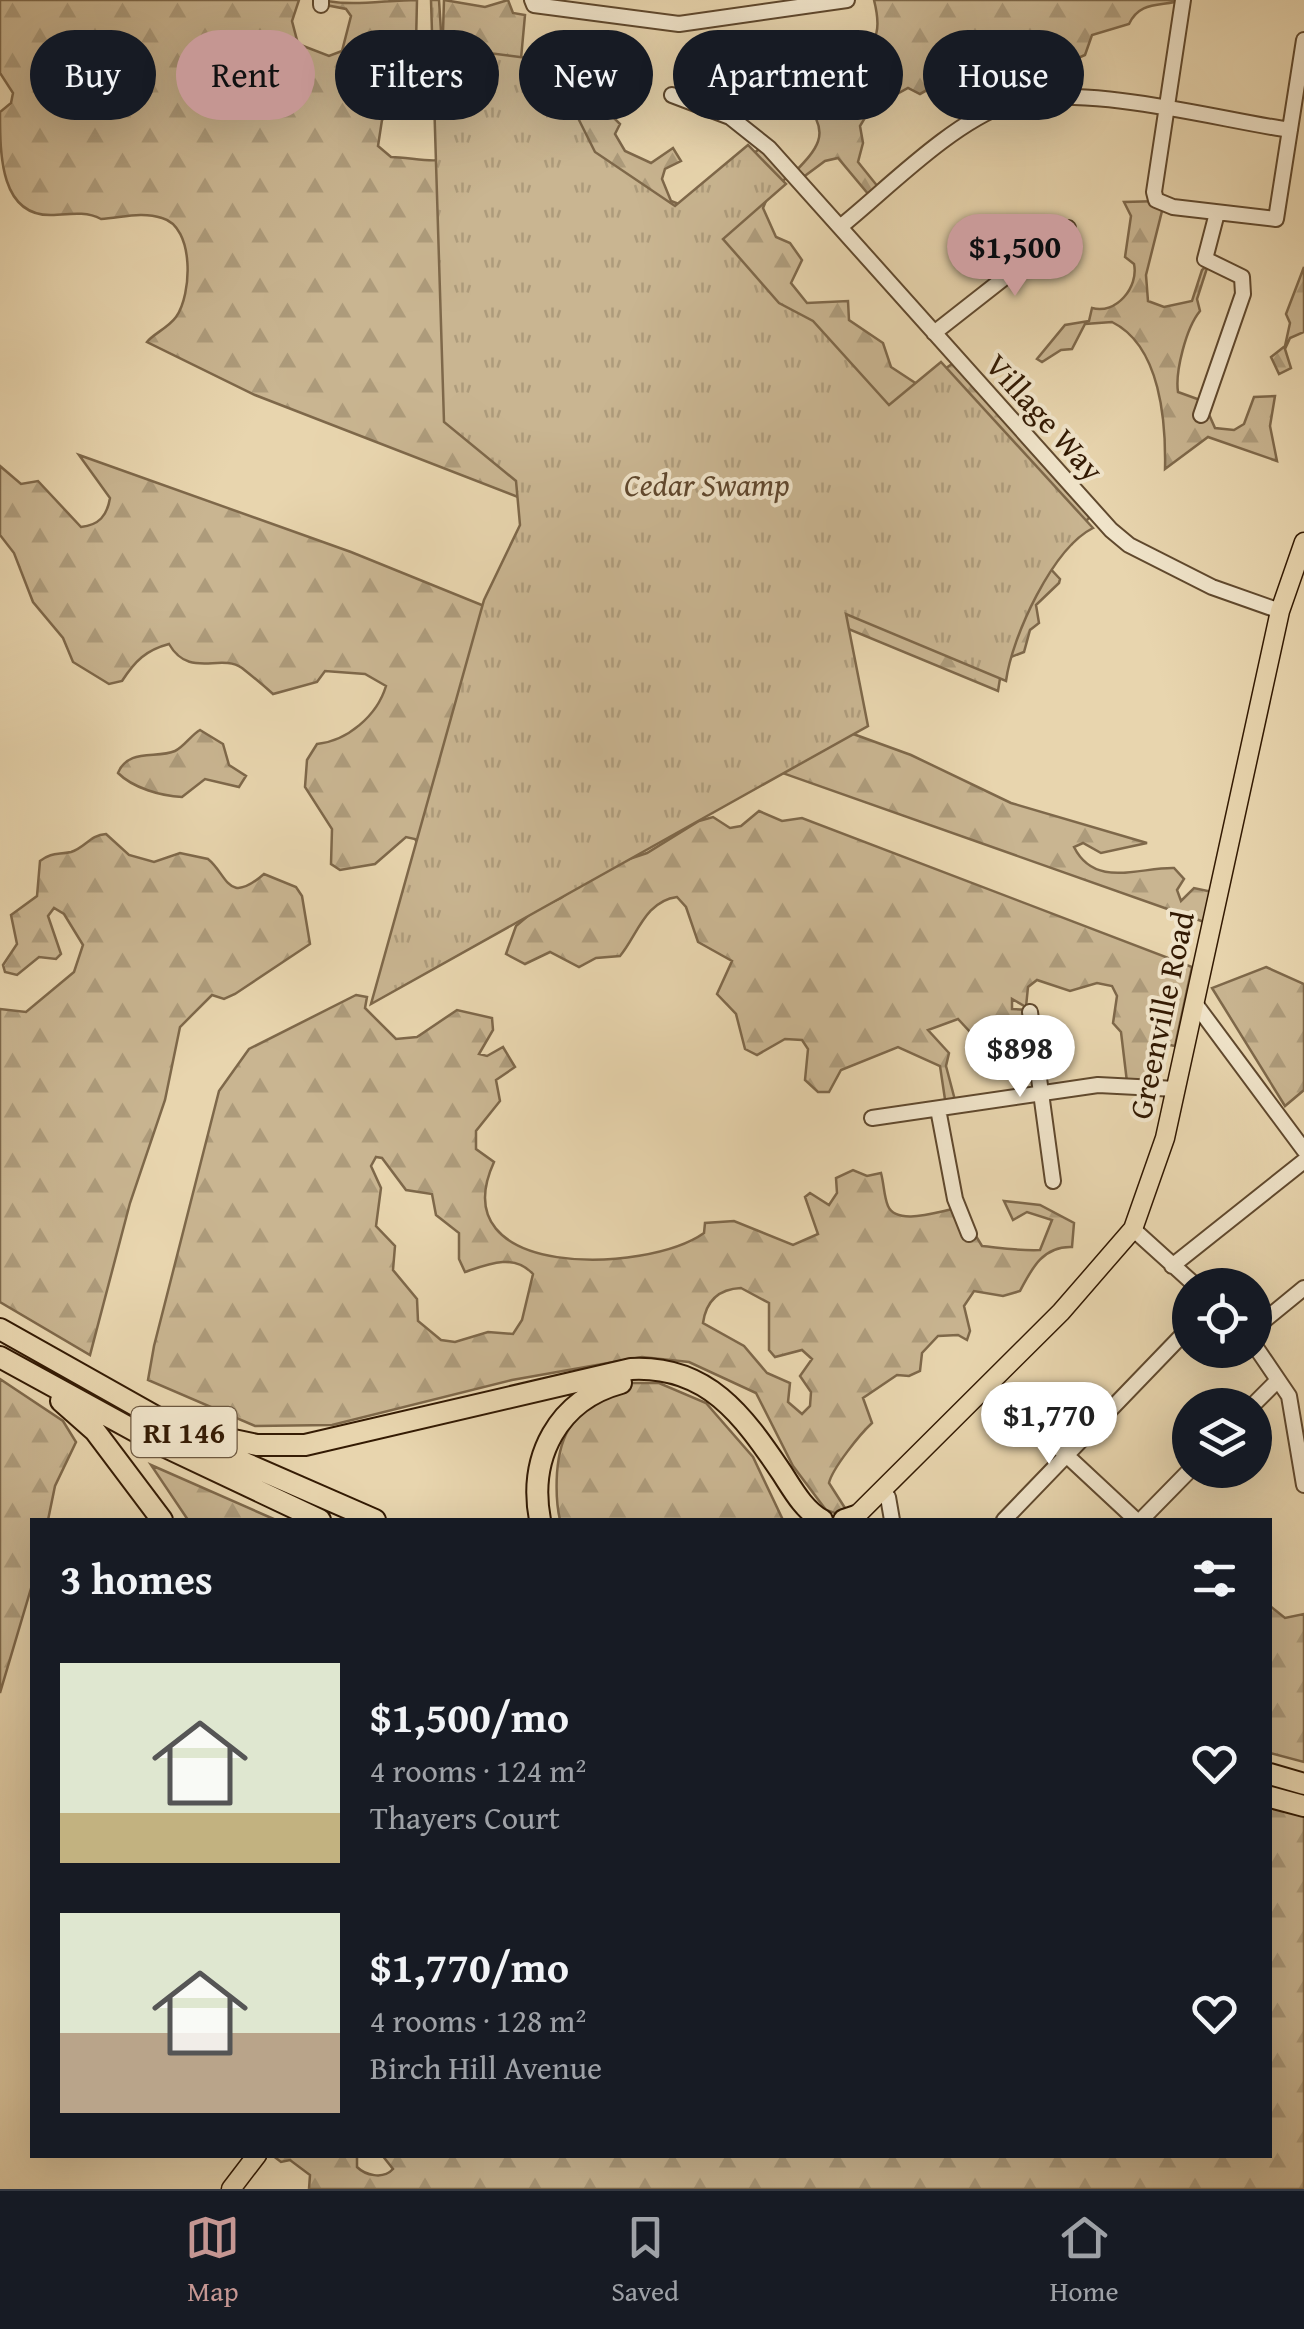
<!DOCTYPE html>
<meta charset="utf-8">
<style>
:root{--surface:#171b24;--page:#242831;--text:#f1f3f6;--muted:#9ea1a6;--line:#363941;--accent:#c59692}
body{margin:0;font-family:"Gentium Book Plus",serif;background:var(--page);color:var(--text);height:100vh;display:flex;flex-direction:column;font-size:38px;white-space:nowrap}
*{box-sizing:border-box;margin:0}
p{font-size:32px;color:var(--muted)}
.icon{flex:none;width:55px;height:55px;fill:none;stroke:currentColor;stroke-width:2;stroke-linecap:round;stroke-linejoin:round}
.map{position:relative;flex:1;overflow:hidden}
.sheet{position:absolute;left:30px;top:1518px;width:1242px;height:640px;display:flex;flex-direction:column;background:var(--surface);border-radius:0px;box-shadow:0 10px 40px #0002}
.sheet>*{flex:none}
.banner{position:absolute;left:30px;top:30px;width:1245px;height:90px;display:flex;gap:20px}
.controls{position:absolute;left:1172px;top:1268px;display:grid;gap:20px}
.controls a{display:grid;place-items:center;width:100px;height:100px;border-radius:50%;background:var(--surface);box-shadow:0 10px 40px #0002;font-size:50px}
.price{position:absolute;translate:-50% -85px;padding:0 22px;border-radius:35px;background:#fff;color:#222;font-size:32px;line-height:65px;filter:drop-shadow(0 2px 5px #0008)}
.price::after{content:'';position:absolute;left:50%;top:60px;width:30px;height:22px;margin-left:-15px;background:inherit;clip-path:polygon(0 0,100% 0,50% 100%)}
.price.current{background:var(--accent);color:#111}
ul{padding:0;list-style:none}
li{display:flex;align-items:center;gap:30px;height:250px;padding:0 30px}
li span{display:grid;place-items:center;flex:none;width:280px;height:200px;border-radius:0px;color:#555}
li>.icon{margin-inline-start:auto}
span .icon{width:120px;height:120px;fill:#fffc;stroke-width:1}
li b{font-size:42px}
h2{display:flex;justify-content:space-between;align-items:center;height:120px;padding:0 30px;font-size:42px}
.pill{padding:0 35px;border-radius:45px;background:var(--surface);box-shadow:0 10px 40px #0002;font-size:35px;line-height:90px}
.pill.current{background:var(--accent);color:#111}
.menu{display:flex;justify-content:space-around;align-items:center;height:140px;border-top:2px solid var(--line);background:var(--surface);font-size:28px;color:var(--muted)}
.menu a{display:grid;justify-items:center;gap:5px}
.menu .current{color:var(--accent)}
.map>svg:first-child{display:block}
</style>
<div class="map">
<svg width="1304" height="2189" viewBox="0 0 1304 2189">
<defs>
<pattern id="forest-firs" width="22" height="20" patternUnits="userSpaceOnUse" patternTransform="scale(2.5)"><rect width="22" height="20" fill="#c9b591"/><path d="M5 1l3.5 6h-7zM16 11l3.5 6h-7z" fill="#ad9b7b"/></pattern>
<pattern id="park-tufts" width="24" height="20" patternUnits="userSpaceOnUse" patternTransform="scale(2.5)"><rect width="24" height="20" fill="#c9b591"/><path d="M3 7l-1-3M5 7V3M7 7l1-3M15 17l-1-3M17 17v-4M19 17l1-3" fill="none" stroke="#ad9b7b"/></pattern>
</defs>
<rect width="100%" height="100%" fill="#e8d5ae"/>
<filter id="stains"><feTurbulence type="fractalNoise" baseFrequency=".002" numOctaves="4"/><feColorMatrix values="0 0 0 0 .2 0 0 0 0 .09 0 0 0 0 .02 0 0 0 .5 -.17"/></filter>
<radialGradient id="worn" r=".72"><stop offset=".6" stop-color="#630" stop-opacity="0"/><stop offset="1" stop-color="#630" stop-opacity=".3"/></radialGradient>
<path fill="url(#forest-firs)" stroke="#7e684a" stroke-width="2.5" fill-rule="evenodd" d="M 0,0 L 299,0 L 292,21 L 298,44 L 329,56 L 342,51 L 351,16 L 346,9 L 326,5 L 322,0 C 353,7 385,0 417,0 L 415,87 L 382,120 L 378,146 L 391,157 C 406,157 428,162 439,160 L 444,0 L 485,7 L 508,0 L 513,13 L 525,15 L 521,59 L 557,66 L 562,55 L 575,56 L 578,67 L 604,76 L 586,82 L 581,100 L 591,110 L 607,111 L 620,124 L 615,134 L 625,151 L 651,163 L 673,148 L 681,161 L 665,169 L 662,179 L 671,201 L 684,206 L 762,147 L 788,176 L 768,196 L 763,208 L 776,237 L 790,243 L 802,260 L 791,283 L 807,303 L 848,301 L 849,320 L 883,343 L 891,367 L 920,386 L 955,362 L 1093,514 L 1077,530 L 1072,544 L 1052,542 L 1048,566 L 1060,579 L 1059,583 L 1036,605 L 1039,623 L 1030,630 L 1024,652 L 1003,660 L 998,691 L 706,570 L 255,395 L 147,342 C 153,334 168,328 176,317 C 192,295 195,227 162,218 C 141,211 121,218 101,219 C 86,211 70,214 54,215 C 0,218 0,155 0,112 L 11,103 L 13,93 L 0,73 Z
M 874,0 L 1183,0 C 1161,7 1140,0 1129,24 L 1092,35 L 1085,55 L 1069,62 L 1060,44 L 1034,44 L 1021,49 L 1015,72 L 1023,98 L 1012,102 L 1007,66 L 979,50 C 955,61 943,83 920,94 L 908,88 L 879,104 L 877,112 L 866,116 L 860,126 L 863,143 L 858,162 L 883,193 L 874,201 L 838,158 L 825,161 L 798,181 L 792,175 C 814,152 833,135 807,106 L 787,105 L 778,115 L 778,105 L 808,88 L 800,69 L 792,71 L 781,64 L 765,76 L 754,66 L 733,66 L 732,59 L 751,52 L 779,62 L 796,52 L 802,55 L 817,44 L 823,57 L 842,62 L 857,60 C 879,40 881,28 874,0 Z
M 1161,201 L 1164,203 L 1146,275 L 1148,301 L 1164,307 L 1192,301 L 1202,270 L 1208,265 L 1197,299 L 1200,311 C 1186,328 1175,372 1178,392 L 1203,401 L 1215,428 L 1234,430 L 1244,424 L 1254,397 L 1275,396 L 1270,426 L 1277,461 L 1208,437 L 1165,469 C 1166,423 1161,346 1112,322 L 1085,324 L 1072,349 L 1061,350 L 1042,362 L 1037,359 L 1065,325 L 1089,321 L 1092,308 C 1116,315 1139,287 1134,264 L 1125,257 L 1131,216 L 1124,202 Z
M 1304,267 L 1304,332 L 1290,338 L 1285,349 L 1291,368 L 1279,374 L 1271,357 L 1285,346 L 1290,323 L 1286,314 Z
M 79,455 L 351,552 L 504,614 L 425,854 L 415,839 L 406,837 L 375,864 L 340,870 L 331,864 L 332,829 L 305,787 L 307,760 L 317,744 C 347,741 377,716 386,686 L 365,674 L 325,671 L 317,682 L 273,694 C 263,685 252,676 242,668 C 220,653 189,679 169,644 C 146,650 135,661 122,681 L 109,684 L 73,662 L 63,638 L 33,602 L 14,553 L 0,535 L 0,466 L 21,484 L 38,481 L 81,527 C 99,525 107,516 110,498 Z
M 823,723 L 911,755 L 1011,803 L 1147,843 L 1101,853 L 1083,843 L 1074,847 C 1095,889 1140,867 1174,868 L 1184,879 L 1177,890 L 1181,901 L 1194,888 L 1217,893 L 1210,924 L 757,764 Z
M 200,730 L 223,744 L 229,765 L 246,776 L 239,787 L 205,779 L 182,797 C 161,796 133,788 118,773 C 128,748 156,759 175,751 C 184,747 191,735 200,730 Z
M 759,811 L 782,821 L 802,818 L 1192,967 L 1175,1046 L 1164,1044 L 1161,1037 L 1153,1084 L 1127,1082 L 1121,1032 L 1113,1023 L 1117,996 L 1112,986 L 1097,983 L 1070,991 L 1037,980 L 1028,987 L 1026,1007 L 1012,999 L 1012,1009 L 1029,1010 L 1032,1026 L 991,1031 L 984,1047 L 958,1019 L 928,1030 L 949,1053 L 946,1066 L 956,1104 L 946,1106 L 940,1066 L 898,1047 L 841,1070 L 829,1092 L 818,1092 L 805,1080 L 808,1049 L 802,1040 L 785,1039 L 757,1055 L 745,1049 L 736,1014 L 717,994 L 732,961 L 698,942 L 686,907 L 677,897 C 645,901 637,936 620,956 L 596,958 L 579,967 L 550,952 L 525,964 L 506,954 L 516,926 L 535,910 L 561,898 L 602,868 L 647,853 L 699,821 L 713,817 L 730,828 L 741,826 Z
M 106,834 L 129,855 L 154,862 L 180,853 L 208,859 C 228,875 227,906 264,874 L 296,887 L 302,896 L 310,944 L 235,994 L 224,999 L 212,995 L 180,1027 L 165,1100 L 130,1203 L 90,1355 L 0,1302 L 0,1009 L 26,1012 L 74,972 L 83,945 L 64,914 L 54,908 L 48,916 L 61,954 L 56,959 L 39,957 L 17,975 L 5,972 L 3,965 L 17,944 L 11,915 L 37,896 L 40,861 C 52,852 57,855 71,852 C 85,848 90,835 106,834 Z
M 1266,967 L 1304,984 L 1304,1090 L 1285,1106 L 1212,988 Z
M 356,995 L 367,997 L 365,1008 L 396,1039 L 417,1037 L 457,1010 L 492,1018 L 493,1030 L 479,1054 L 487,1056 L 503,1047 L 515,1067 L 496,1080 L 500,1101 L 476,1131 L 476,1149 L 494,1162 C 440,1280 646,1274 704,1233 L 705,1223 L 734,1221 L 793,1245 L 818,1234 L 805,1197 L 810,1193 L 829,1205 L 837,1193 L 836,1178 L 853,1170 L 867,1176 L 881,1173 C 884,1184 884,1197 888,1206 C 897,1227 942,1210 959,1208 L 982,1246 C 1002,1248 1020,1251 1040,1250 L 1052,1220 L 1027,1212 L 1013,1220 L 1004,1201 L 1040,1205 L 1074,1223 L 1072,1247 C 1043,1246 1032,1268 1020,1291 L 1003,1296 L 974,1291 L 964,1306 L 970,1331 L 967,1340 L 958,1335 L 938,1336 L 922,1353 L 920,1371 L 909,1376 L 897,1375 L 863,1398 L 872,1423 C 860,1434 832,1469 829,1483 L 852,1519 L 826,1510 L 793,1466 L 756,1393 L 689,1362 L 642,1357 L 512,1380 L 332,1425 L 255,1426 L 148,1380 L 154,1346 L 219,1091 L 249,1049 ZM 376,1157 L 382,1158 L 406,1190 L 432,1194 L 436,1215 L 459,1233 L 459,1259 L 465,1272 C 488,1264 514,1253 533,1274 L 522,1320 L 513,1334 L 488,1332 L 455,1342 L 441,1340 L 418,1321 L 417,1299 L 393,1270 L 395,1246 L 376,1226 L 381,1188 L 371,1166 ZM 741,1288 L 769,1303 L 769,1350 L 775,1357 L 802,1350 L 812,1359 L 800,1376 L 811,1392 L 810,1406 L 802,1414 L 788,1402 L 790,1383 L 767,1373 L 744,1346 L 703,1323 C 706,1302 718,1289 741,1288 Z
M 0,1379 L 63,1421 L 76,1442 L 55,1486 L 48,1520 L 32,1520 L 32,1585 L 0,1693 Z
M 624,1383 L 659,1383 L 706,1403 L 753,1457 L 783,1520 L 560,1520 C 556,1503 556,1490 557,1473 C 561,1418 583,1413 624,1383 Z
M 151,1465 L 276,1520 L 188,1520 Z
M 1270,1606 L 1285,1618 L 1304,1614 L 1304,1762 L 1270,1753 Z
M 1270,1805 L 1304,1814 L 1304,2189 L 309,2189 L 310,2175 L 290,2160 L 281,2162 L 272,2155 L 357,2155 L 357,2167 C 365,2175 383,2180 393,2169 L 382,2155 L 1270,2155 Z"/>
<path fill="url(#park-tufts)" stroke="#7e684a" stroke-width="2.5" d="M 431,0 L 439,0 L 442,47 L 582,65 L 563,88 L 595,152 L 675,206 L 748,145 L 786,184 L 723,239 L 779,303 L 813,321 L 889,405 L 941,362 L 1093,528 C 1053,548 1012,636 1006,681 L 846,614 L 868,726 L 371,1004 L 484,600 L 520,525 L 516,481 L 444,422 Z"/>
<g fill="none" stroke-linecap="round" stroke-linejoin="round">
<defs>
<path id="minor" d="M 532,0 L 534,5 L 679,24 L 847,0
M 1183,0 L 1154,192 L 1156,200 L 1173,207 L 1276,219 L 1304,40
M 321,5 L 321,0
M 672,95 L 730,117 L 769,148 L 1111,530 L 1129,545 L 1212,587 L 1280,611
M 840,227 C 886,190 951,123 1007,104 C 1079,81 1214,119 1290,130
M 934,333 L 1068,228
M 1201,415 L 1243,294 L 1242,277 L 1205,259 L 1217,213
M 1194,1002 L 1304,1150
M 1030,1012 L 1053,1181
M 938,1109 L 955,1199 L 969,1234
M 872,1118 L 1098,1085 L 1176,1089
M 1133,1229 L 1195,1285
M 1172,1266 L 1304,1161
M 1255,1328 L 1304,1288
M 1255,1346 L 1289,1396 L 1304,1485
M 990,1384 L 1136,1520
M 1253,1405 L 1278,1380
M 888,1497 L 892,1520
M 1004,1520 L 1190,1327
M 1141,1520 L 1190,1470"/>
<path id="major" d="M 852,1520 L 1061,1312 L 1133,1229 L 1165,1138 L 1280,611 L 1304,542
M 231,2189 L 257,2155"/>
<path id="highway" d="M 0,1329 L 215,1450 L 375,1520
M 0,1357 L 157,1443 L 320,1520
M 61,1401 L 95,1431 L 162,1520
M 177,1428 L 257,1445 L 305,1445 L 631,1369 C 707,1365 743,1415 782,1473 C 793,1490 804,1510 822,1520
M 540,1520 C 528,1457 558,1400 621,1383
M 844,1520 L 856,1516
M 1270,1774 L 1304,1784
M 1270,1797 L 1304,1806"/>
</defs>
<use href="#minor" stroke="#60492e" stroke-width="18"/>
<use href="#major" stroke="#331a03" stroke-width="21"/>
<use href="#highway" stroke="#331a03" stroke-width="24"/>
<use href="#minor" stroke="#f0e4ca" stroke-width="14"/>
<use href="#major" stroke="#e8d5ae" stroke-width="18"/>
<use href="#highway" stroke="#e8d5ae" stroke-width="20"/>
</g>
<g text-anchor="middle" dominant-baseline="central" stroke-width="8" stroke-linejoin="round" paint-order="stroke">
<rect fill="#f0e4ca" stroke="#6c573f" stroke-width="2.5" x="131.5" y="1407" width="105" height="50" rx="8"/>
<g font-size="30" font-weight="bold" fill="#331a03">
<text x="184" y="1432">RI 146</text>
</g>
<g font-size="32" fill="#331a03" stroke="#f0e4ca">
<text transform="translate(1045 417) rotate(48)">Village Way</text>
<text transform="translate(1161 1015) rotate(-78)">Greenville Road</text>
</g>
<g font-size="32" font-style="italic" fill="#60482e" stroke="#f0e4ca">
<text x="707" y="484">Cedar Swamp</text>
</g>
</g>
<rect width="100%" height="100%" filter="url(#stains)"/>
<rect width="100%" height="100%" fill="url(#worn)"/>
</svg>
<div class="controls">
<a><svg class="icon" aria-label="locate" viewBox="0 0 24 24"><circle cx="12" cy="12" r="6"/><path d="M12 2v4M12 18v4M2 12h4M18 12h4"/></svg></a>
<a><svg class="icon" aria-label="layers" viewBox="0 0 24 24"><path d="M12 4l9 5-9 5-9-5zM3 14l9 5 9-5"/></svg></a>
</div>
<b class="price current" style="left:1015px;top:299px">$1,500</b>
<b class="price" style="left:1020px;top:1100px">$898</b>
<b class="price" style="left:1049px;top:1467px">$1,770</b>
<div class="banner">
<a class="pill">Buy</a>
<a class="pill current">Rent</a>
<a class="pill">Filters</a>
<a class="pill">New</a>
<a class="pill">Apartment</a>
<a class="pill">House</a>
</div>
<section class="sheet">
<h2>3 homes<svg class="icon" aria-label="filters" viewBox="0 0 24 24"><path d="M4 7h16M4 17h16"/><circle cx="9" cy="7" r="2"/><circle cx="15" cy="17" r="2"/></svg></h2>
<ul>
<li><span style="background:linear-gradient(#dfe7d0 75%,#c2b280 0)"><svg class="icon" aria-label="home" viewBox="0 0 24 24"><path d="M3 11l9-7 9 7M6 9v11h12V9"/></svg></span><div><b>$1,500/mo</b><p>4 rooms · 124 m²</p><p>Thayers Court</p></div><svg class="icon" aria-label="heart" viewBox="0 0 24 24"><path d="M12 20l-8-8c-3-5 5-10 8-4 3-6 11-1 8 4z"/></svg></li>
<li><span style="background:linear-gradient(#dfe7d0 60%,#b9a48a 0)"><svg class="icon" aria-label="home" viewBox="0 0 24 24"><path d="M3 11l9-7 9 7M6 9v11h12V9"/></svg></span><div><b>$1,770/mo</b><p>4 rooms · 128 m²</p><p>Birch Hill Avenue</p></div><svg class="icon" aria-label="heart" viewBox="0 0 24 24"><path d="M12 20l-8-8c-3-5 5-10 8-4 3-6 11-1 8 4z"/></svg></li>
</ul>
</section>
</div>
<nav class="menu">
<a class="current"><svg class="icon" aria-label="map" viewBox="0 0 24 24"><path d="M3 6l6-2 6 2 6-2v14l-6 2-6-2-6 2zM9 4v14M15 6v14"/></svg>Map</a>
<a><svg class="icon" aria-label="saved" viewBox="0 0 24 24"><path d="M7 4h10v16l-5-4-5 4z"/></svg>Saved</a>
<a><svg class="icon" aria-label="home" viewBox="0 0 24 24"><path d="M3 11l9-7 9 7M6 9v11h12V9"/></svg>Home</a>
</nav>
